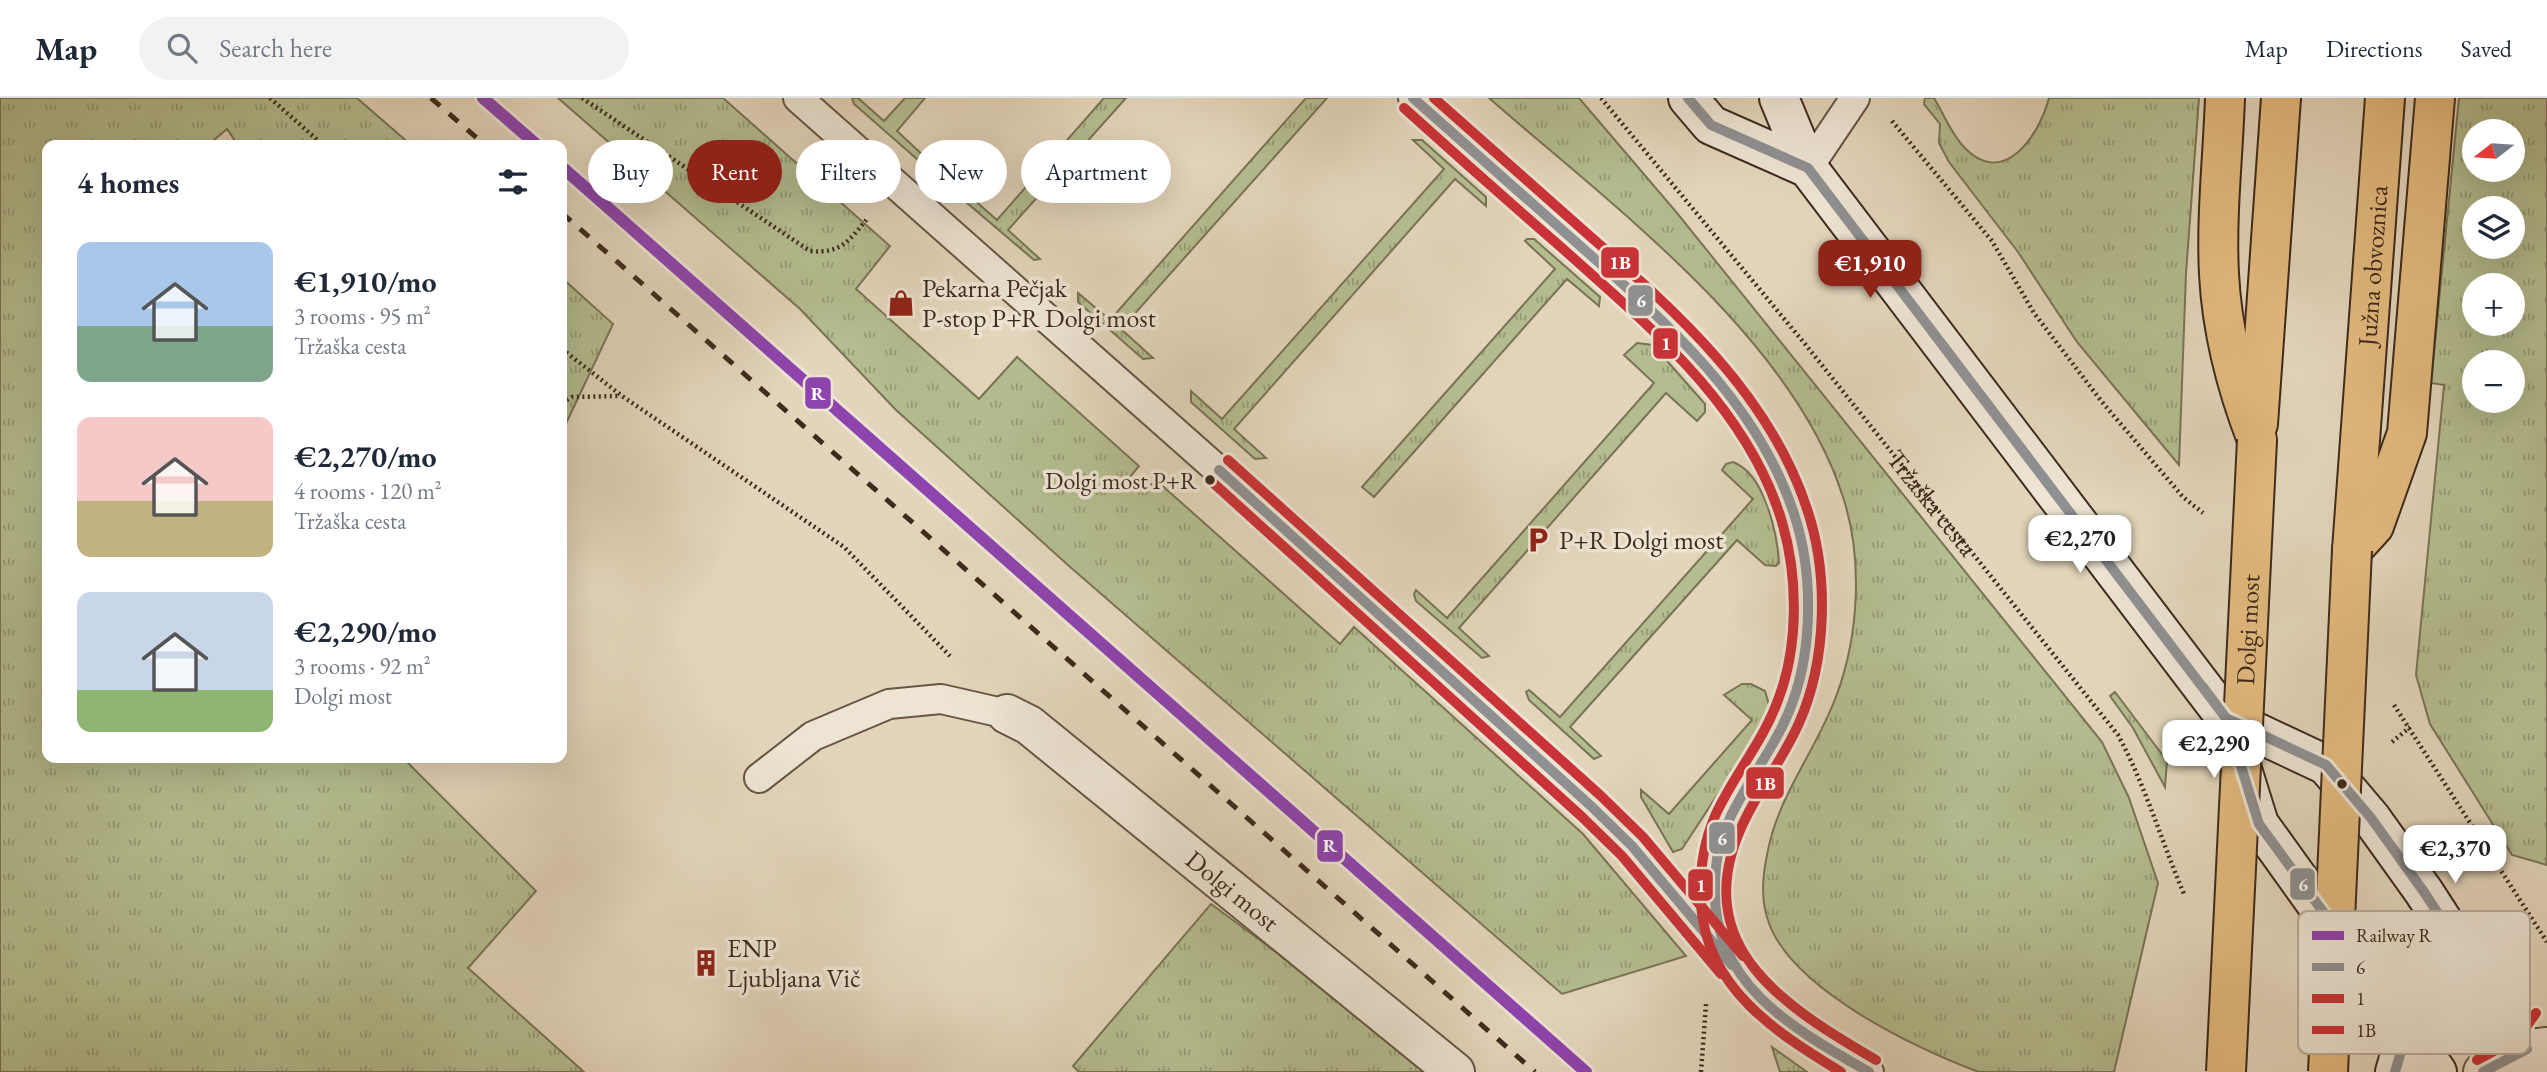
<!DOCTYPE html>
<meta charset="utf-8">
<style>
:root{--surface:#fff;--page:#f2f2f3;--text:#1f2937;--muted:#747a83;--line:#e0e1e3;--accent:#8f2418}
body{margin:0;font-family:"EB Garamond",serif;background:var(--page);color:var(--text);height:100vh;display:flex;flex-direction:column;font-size:26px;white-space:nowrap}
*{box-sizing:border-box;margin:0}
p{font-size:23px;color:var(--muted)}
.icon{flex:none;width:38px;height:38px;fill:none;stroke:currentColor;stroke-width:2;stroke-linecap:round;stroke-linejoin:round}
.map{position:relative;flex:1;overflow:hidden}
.side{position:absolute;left:42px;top:42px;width:525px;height:623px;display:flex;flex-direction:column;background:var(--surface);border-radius:14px;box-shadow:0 7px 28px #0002}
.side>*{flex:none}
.top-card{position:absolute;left:588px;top:42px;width:665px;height:63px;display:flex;gap:14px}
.needle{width:46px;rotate:253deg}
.controls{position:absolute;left:2462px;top:21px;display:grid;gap:14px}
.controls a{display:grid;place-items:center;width:63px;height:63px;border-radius:50%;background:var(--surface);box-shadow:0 7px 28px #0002;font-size:35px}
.price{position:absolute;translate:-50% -60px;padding:0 16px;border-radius:14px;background:#fff;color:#222;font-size:23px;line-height:46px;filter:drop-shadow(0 2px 4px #0008)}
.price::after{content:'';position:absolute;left:50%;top:42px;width:21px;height:16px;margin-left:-10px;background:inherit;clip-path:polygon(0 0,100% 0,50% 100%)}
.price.on{background:var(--accent);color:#fff}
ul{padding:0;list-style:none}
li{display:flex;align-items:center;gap:21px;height:175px;padding:0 35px}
li span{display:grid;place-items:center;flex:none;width:196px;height:140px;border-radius:14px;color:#555}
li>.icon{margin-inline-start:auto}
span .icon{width:84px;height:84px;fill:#fffc;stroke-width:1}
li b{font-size:30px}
h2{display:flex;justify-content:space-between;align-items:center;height:84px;padding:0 35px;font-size:30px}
.pill{padding:0 24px;border-radius:32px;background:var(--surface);box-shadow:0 7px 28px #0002;font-size:24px;line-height:63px}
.pill.on{background:var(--accent);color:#fff}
header{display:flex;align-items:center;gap:42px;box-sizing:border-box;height:98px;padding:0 35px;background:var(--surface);border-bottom:2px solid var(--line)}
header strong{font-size:33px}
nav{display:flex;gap:38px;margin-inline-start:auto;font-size:24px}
.search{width:490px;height:63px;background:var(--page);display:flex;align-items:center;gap:18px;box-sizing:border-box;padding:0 24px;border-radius:38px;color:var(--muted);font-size:26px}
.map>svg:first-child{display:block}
</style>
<header>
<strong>Map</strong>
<div class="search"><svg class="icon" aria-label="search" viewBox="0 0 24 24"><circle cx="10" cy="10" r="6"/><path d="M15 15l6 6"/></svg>Search here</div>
<nav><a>Map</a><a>Directions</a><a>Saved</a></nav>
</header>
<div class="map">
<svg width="2547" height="974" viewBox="0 0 2547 974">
<defs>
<pattern id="grass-tufts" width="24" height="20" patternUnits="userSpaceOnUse" patternTransform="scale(1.75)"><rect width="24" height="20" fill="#b4bd90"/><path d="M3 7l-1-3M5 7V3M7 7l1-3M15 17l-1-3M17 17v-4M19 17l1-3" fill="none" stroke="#949a75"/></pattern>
</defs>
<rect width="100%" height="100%" fill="#e3d5bb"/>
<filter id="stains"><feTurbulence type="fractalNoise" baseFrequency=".00286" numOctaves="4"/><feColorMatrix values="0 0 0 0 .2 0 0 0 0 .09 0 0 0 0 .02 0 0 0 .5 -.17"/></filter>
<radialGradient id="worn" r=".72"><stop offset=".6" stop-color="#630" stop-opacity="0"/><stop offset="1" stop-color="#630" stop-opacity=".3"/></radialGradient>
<path fill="url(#grass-tufts)" stroke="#797456" stroke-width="2" fill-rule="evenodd" d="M 0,0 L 357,0 L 411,47 L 238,47 L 227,31 L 208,47 L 47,47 L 47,660 L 403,660 L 536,793 L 468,870 L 584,974 L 0,974 Z
M 558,0 L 723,0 L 890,148 L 856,191 L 979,301 L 1017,259 L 1139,368 L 1129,380 L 1145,393 L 1156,382 L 1340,546 L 1354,529 L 1583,736 L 1686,858 L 1562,896 L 1069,468 L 896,312 L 800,211 Z
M 852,0 L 858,0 L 884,23 L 905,0 L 925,0 L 897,33 L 927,61 L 918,62 L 854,6 Z
M 1104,0 L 1126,0 L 1008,132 L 1040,161 L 1034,162 L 967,105 L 965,94 L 997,122 Z
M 1306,0 L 1327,0 L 1121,231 L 1153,260 L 1143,261 L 1078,204 L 1078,195 L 1110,222 Z
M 1489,0 L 1579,0 L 1677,115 L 2102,644 L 2129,700 L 2158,785 L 2114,974 L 1979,974 C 1916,951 1786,889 1767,819 C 1761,800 1763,776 1767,757 C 1777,698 1817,652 1837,596 C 1859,536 1863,460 1843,399 C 1792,239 1611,107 1489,0 Z
M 1925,0 L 1934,0 C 1943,15 1951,35 1963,48 C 2003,92 2039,38 2049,0 L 2199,0 L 2186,175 L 2179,367 L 2077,244 L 2018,154 L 1949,64 L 1939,45 L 1940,26 L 1924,6 Z
M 2459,0 L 2547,0 L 2547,767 L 2512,757 L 2430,626 L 2416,577 L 2444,287 L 2431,285 ZM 2474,33 L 2513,33 L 2513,72 L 2474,72 ZM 2474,110 L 2513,110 L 2513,149 L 2474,149 ZM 2474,187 L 2513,187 L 2513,226 L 2474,226 ZM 2474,264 L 2513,264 L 2513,303 L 2474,303 Z
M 1413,42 L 1422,42 L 1486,99 L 1486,108 L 1455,81 L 1234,331 L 1266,360 L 1255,361 L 1191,304 L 1191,293 L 1222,321 L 1444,71 Z
M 1527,141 L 1534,141 L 1600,199 L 1599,208 L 1567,181 L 1374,399 L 1362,389 L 1555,171 L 1525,143 Z
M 562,180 L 613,226 L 562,334 Z
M 1637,245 L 1653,247 L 1705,306 L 1705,314 L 1697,323 L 1666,295 L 1459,530 L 1489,558 L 1482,560 L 1416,503 L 1414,496 L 1416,492 L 1447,520 L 1654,285 L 1624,257 Z
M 1733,364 C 1765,376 1777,435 1779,465 L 1776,468 L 1765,467 L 1737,442 L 1570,629 L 1601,658 L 1594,661 L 1529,602 L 1526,594 L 1529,592 L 1560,619 L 1753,401 L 1722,372 L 1726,366 Z
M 1742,586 L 1751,586 L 1765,593 L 1770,610 L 1769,618 L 1682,751 L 1673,754 L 1641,699 L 1641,692 L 1669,716 L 1752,622 L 1724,597 Z
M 2115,594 L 2167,663 L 2165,689 L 2133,630 L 2110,598 Z
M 1211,806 L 1306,876 L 1424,974 L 1079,974 L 1073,968 Z
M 1772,949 L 1807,974 L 1808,974 L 1780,974 Z"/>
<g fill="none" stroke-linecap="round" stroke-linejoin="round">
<defs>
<path id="service" d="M 798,0 L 1481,605 L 1632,748 L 1733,869 L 1778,914 L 1869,974
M 1413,0 C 1466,47 1518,94 1571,140 C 1659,219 1757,300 1795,416 C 1805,449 1804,482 1804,516 C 1804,553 1801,590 1785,624 C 1743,709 1689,750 1728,853
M 1808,70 L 1855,0
M 759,680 L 813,638 L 889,606 L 941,601 L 1007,616"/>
<g id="minor">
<path id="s2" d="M 1007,616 L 1029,627 L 1455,974"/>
</g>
<path id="tertiary" d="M 2483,974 L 2527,951 L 2547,949"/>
<path id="secondary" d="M 1688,0 L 1711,27 L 1808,70
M 1779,0 L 1808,70 L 2226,620 L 2259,726 L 2437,974
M 2226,620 L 2326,667 L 2371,720 L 2424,794 L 2540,974
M 2395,974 L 2408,930"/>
<g id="motorway">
<path d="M 2225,0 C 2223,58 2216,118 2219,176 C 2222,234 2236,288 2257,342"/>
<path d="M 2258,326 L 2281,0"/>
<path d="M 2352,452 L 2374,428 L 2407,335 L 2435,0"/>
<path id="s3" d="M 2352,452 L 2385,0"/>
</g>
</defs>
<use href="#service" stroke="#675644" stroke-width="32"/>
<use href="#minor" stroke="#675644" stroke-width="42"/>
<use href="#tertiary" stroke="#675644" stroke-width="42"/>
<use href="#secondary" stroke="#3e2b1d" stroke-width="42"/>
<use href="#motorway" stroke="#3e2b1d" stroke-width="42"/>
<g stroke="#3e2b1d" stroke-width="4.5" stroke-dasharray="2 3.5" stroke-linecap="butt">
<path d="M 270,0 L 323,47"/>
<path d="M 582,0 L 810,153 C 840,156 849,143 867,121"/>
<path id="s1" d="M 1601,0 L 1805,246 L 2118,637 C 2146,689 2161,742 2184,796"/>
<path d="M 1892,23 L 1992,143 L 2034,215 L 2102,304 L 2183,399 L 2203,415"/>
<path d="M 562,251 L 622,298 L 844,449 L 950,558"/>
<path d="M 562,305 L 572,299 L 621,298"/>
<path d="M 2394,607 L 2547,844"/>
<path d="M 2392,644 L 2410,629"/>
<path d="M 1701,974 L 1706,906"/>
</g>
<use href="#service" stroke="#ede4d3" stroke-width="28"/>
<use href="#minor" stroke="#ede4d3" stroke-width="38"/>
<use href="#tertiary" stroke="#ede4d3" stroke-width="38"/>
<use href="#secondary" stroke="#ede4d3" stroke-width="38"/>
<use href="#motorway" stroke="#e2ba7e" stroke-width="38"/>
<path stroke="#3e2b1d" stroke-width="5" stroke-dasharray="12 12" stroke-linecap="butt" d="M 431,0 L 485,47
M 562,115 L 1535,974"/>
<defs>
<g id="motorway-bridge">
<path id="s4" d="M 2226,974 L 2257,342"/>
<path d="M 2328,974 L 2352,452"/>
</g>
</defs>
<use href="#motorway-bridge" stroke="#3e2b1d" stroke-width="42" stroke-linecap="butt"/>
<use href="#motorway-bridge" stroke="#e2ba7e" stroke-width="38"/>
<defs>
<path id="bus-1" d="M 1413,0 C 1465,46 1517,92 1569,138 C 1658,217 1756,299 1794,416 C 1813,473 1813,547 1793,603 C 1778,646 1748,681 1729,722 C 1719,743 1715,765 1715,788 C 1711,886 1794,931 1869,974
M 1688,0 L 1711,27 L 1808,70 L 2226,620 L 2326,667 L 2371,720 L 2424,794 L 2527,951 L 2483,974
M 1219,372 L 1591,708 L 1632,748 L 1732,867
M 2203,589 L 2226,620 L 2259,726 L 2408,930 L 2395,974"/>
<path id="bus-2" d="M 1404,10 C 1456,57 1509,104 1562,150 C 1648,227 1748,309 1782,424 C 1798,478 1799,548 1778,602 C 1763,644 1733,678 1715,718 C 1703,746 1699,777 1701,807 C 1707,890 1775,934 1841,974
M 1210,382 L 1581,718 L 1622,758 L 1721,876"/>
<path id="bus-3" d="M 1434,0 C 1484,44 1534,88 1583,132 C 1673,211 1769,294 1807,411 C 1829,476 1827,562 1799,625 C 1783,662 1757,693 1741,730 C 1688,850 1787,910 1876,962
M 1228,362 L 1601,698 L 1643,739 L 1743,858
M 2477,962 L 2518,940 L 2536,915"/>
</defs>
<use href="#bus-1" stroke="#ede4d3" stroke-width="16"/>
<use href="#bus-2" stroke="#ede4d3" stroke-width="16"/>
<use href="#bus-3" stroke="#ede4d3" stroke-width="16"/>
<use href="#bus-1" stroke="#8f9092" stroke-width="10"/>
<use href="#bus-2" stroke="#c93337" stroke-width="10"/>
<use href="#bus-3" stroke="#c93337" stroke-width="10"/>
<defs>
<path id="rail-1" d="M 483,0 L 537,47
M 562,69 L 1586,974"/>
</defs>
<use href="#rail-1" stroke="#ede4d3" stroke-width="18"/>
<use href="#rail-1" stroke="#8e44ad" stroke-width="12"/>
</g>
<defs>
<symbol id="shop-bare" viewBox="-9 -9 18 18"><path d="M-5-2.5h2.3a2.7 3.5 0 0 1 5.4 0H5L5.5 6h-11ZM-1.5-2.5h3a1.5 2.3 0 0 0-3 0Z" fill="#8f2418" stroke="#ede4d3" stroke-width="2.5" paint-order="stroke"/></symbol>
<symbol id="parking-bare" viewBox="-9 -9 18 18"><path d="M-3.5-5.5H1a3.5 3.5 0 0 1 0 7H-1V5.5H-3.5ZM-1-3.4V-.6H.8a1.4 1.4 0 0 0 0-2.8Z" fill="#8f2418" stroke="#ede4d3" stroke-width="2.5" paint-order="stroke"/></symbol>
<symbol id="building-bare" viewBox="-9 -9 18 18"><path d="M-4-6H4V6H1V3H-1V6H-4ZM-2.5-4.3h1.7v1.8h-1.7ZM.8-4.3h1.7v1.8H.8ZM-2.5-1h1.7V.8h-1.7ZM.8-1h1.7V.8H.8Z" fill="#8f2418" stroke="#ede4d3" stroke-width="2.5" paint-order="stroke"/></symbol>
</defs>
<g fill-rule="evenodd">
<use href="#shop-bare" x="882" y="186" width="38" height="38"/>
<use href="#parking-bare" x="1519" y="423" width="38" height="38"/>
<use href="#building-bare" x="687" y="846" width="38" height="38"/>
</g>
<g fill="#3e2b1d" stroke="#ede4d3" stroke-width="2.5">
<circle cx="1210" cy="382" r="6"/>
<circle cx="2342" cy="686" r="6"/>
</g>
<g text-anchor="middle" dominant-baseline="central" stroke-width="7" stroke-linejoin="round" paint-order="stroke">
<g font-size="24" fill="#3e2b1d" stroke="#ede4d3" text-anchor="end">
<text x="1197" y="382">Dolgi most P+R</text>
</g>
<g font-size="26" fill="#3e2b1d" stroke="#ede4d3">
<text stroke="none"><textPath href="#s3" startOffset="285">Južna obvoznica</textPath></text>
<text stroke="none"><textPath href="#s1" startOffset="523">Tržaška cesta</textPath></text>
<text stroke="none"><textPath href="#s4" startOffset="443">Dolgi most</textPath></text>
<text stroke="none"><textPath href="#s2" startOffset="287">Dolgi most</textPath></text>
</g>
<g font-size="26" fill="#3e2b1d" stroke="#ede4d3" text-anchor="start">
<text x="922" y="190">Pekarna Pečjak<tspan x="922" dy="30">P-stop P+R Dolgi most</tspan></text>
<text x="1559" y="442">P+R Dolgi most</text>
<text x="727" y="850">ENP<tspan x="727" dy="30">Ljubljana Vič</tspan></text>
</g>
</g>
<rect x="2298" y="813" width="232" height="143" rx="10" fill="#ede4d3" stroke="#b8ac9c" stroke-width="2"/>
<rect x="2312" y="833" width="32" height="9" fill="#8e44ad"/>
<rect x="2312" y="865" width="32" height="8" fill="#8f9092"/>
<rect x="2312" y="896" width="32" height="9" fill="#c93337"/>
<rect x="2312" y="928" width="32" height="8" fill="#c93337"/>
<g font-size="19" fill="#3e2b1d">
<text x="2356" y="844">Railway R</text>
<text x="2356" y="876">6</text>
<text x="2356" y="907">1</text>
<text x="2356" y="939">1B</text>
</g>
<g stroke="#ede4d3" stroke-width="2.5">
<rect x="1600" y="148" width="40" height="33" rx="7" fill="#c93337"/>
<rect x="1627" y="186" width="27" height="33" rx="7" fill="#8f9092"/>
<rect x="1652" y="229" width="27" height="33" rx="7" fill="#c93337"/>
<rect x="804" y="278" width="28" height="34" rx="7" fill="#8e44ad"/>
<rect x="1745" y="668" width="40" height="34" rx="7" fill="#c93337"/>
<rect x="1708" y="723" width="28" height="34" rx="7" fill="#8f9092"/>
<rect x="1316" y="731" width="28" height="34" rx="7" fill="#8e44ad"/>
<rect x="2289" y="769" width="27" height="34" rx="7" fill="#8f9092"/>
<rect x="1687" y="770" width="27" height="34" rx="7" fill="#c93337"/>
</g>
<g font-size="19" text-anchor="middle" font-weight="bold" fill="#fff">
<text x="1620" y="171">1B</text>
<text x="1641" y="209">6</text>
<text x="1666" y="252">1</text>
<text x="818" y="302">R</text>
<text x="1765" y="692">1B</text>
<text x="1722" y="747">6</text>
<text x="1330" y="754">R</text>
<text x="2303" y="793">6</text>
<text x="1701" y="794">1</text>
</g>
<rect width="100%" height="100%" filter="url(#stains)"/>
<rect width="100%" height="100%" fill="url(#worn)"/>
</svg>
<div class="controls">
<a><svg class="needle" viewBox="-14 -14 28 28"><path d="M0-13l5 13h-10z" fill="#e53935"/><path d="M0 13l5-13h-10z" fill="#747a83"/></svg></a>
<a><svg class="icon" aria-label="layers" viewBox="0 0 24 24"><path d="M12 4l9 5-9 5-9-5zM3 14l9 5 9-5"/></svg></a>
<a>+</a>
<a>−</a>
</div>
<b class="price on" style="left:1870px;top:202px">€1,910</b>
<b class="price" style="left:2080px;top:477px">€2,270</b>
<b class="price" style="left:2214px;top:682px">€2,290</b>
<b class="price" style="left:2455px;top:787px">€2,370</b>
<div class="top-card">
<a class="pill">Buy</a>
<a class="pill on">Rent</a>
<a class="pill">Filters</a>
<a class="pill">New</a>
<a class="pill">Apartment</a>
</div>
<section class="side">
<h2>4 homes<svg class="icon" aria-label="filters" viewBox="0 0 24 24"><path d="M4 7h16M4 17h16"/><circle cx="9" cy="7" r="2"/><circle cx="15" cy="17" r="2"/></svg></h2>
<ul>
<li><span style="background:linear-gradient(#a9c7e8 60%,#7fa58c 0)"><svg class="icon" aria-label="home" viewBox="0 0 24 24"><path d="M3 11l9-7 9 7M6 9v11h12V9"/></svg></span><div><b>€1,910/mo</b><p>3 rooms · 95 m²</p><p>Tržaška cesta</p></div></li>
<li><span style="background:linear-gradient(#f6c9c9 60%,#c2b280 0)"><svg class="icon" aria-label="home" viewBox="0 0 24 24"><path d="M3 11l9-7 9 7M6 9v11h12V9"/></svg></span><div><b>€2,270/mo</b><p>4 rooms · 120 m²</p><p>Tržaška cesta</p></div></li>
<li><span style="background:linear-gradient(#c9d6e8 70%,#8fb573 0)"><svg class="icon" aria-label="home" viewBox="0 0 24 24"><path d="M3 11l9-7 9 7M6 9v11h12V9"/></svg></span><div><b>€2,290/mo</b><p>3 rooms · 92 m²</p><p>Dolgi most</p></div></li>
</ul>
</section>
</div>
